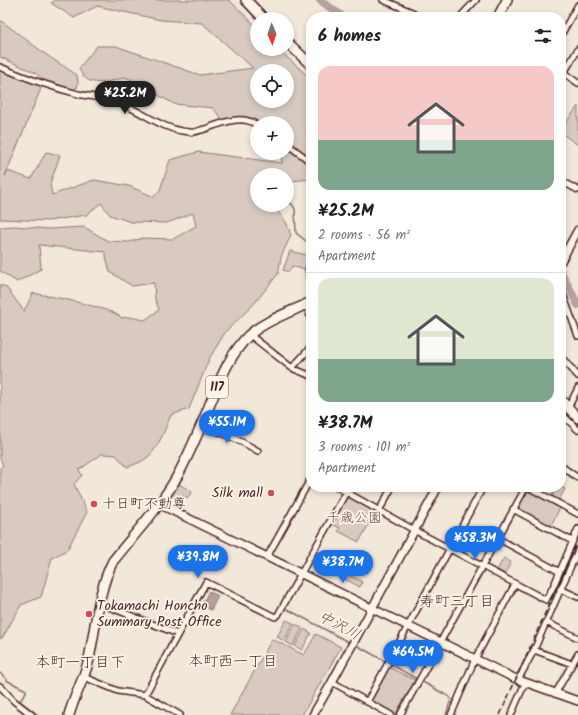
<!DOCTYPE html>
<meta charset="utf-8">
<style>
:root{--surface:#fff;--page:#f6f6f6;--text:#202124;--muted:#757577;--line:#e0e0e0;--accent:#1a73e8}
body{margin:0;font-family:Kalam,"Klee One",sans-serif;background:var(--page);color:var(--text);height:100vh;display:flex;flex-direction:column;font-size:15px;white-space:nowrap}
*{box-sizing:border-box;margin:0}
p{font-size:13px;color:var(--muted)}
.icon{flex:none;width:22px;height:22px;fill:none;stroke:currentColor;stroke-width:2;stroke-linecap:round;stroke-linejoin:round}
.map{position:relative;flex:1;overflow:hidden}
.drawer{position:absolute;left:306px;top:12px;width:260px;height:480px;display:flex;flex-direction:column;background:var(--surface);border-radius:16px;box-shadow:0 2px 6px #0003}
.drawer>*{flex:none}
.needle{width:26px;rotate:178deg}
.tools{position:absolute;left:250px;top:12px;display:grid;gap:8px}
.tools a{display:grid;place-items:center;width:44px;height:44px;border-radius:50%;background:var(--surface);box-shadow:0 2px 6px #0003;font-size:20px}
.price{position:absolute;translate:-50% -34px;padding:0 9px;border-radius:14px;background:var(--accent);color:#fff;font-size:13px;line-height:26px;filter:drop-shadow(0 1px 2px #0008)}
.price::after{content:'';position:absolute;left:50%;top:24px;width:12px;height:9px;margin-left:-6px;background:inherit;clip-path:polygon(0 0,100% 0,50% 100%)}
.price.on{background:#222;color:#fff}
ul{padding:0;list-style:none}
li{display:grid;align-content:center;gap:8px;height:212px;padding:0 12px}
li+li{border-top:1px solid var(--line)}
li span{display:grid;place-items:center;height:124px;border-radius:12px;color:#555}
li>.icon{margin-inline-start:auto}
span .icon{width:72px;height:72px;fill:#fffc;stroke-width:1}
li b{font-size:17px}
h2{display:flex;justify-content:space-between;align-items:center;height:48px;padding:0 12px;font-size:17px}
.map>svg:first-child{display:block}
</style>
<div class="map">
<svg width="578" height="715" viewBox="0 0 578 715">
<rect width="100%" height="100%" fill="#f1e8da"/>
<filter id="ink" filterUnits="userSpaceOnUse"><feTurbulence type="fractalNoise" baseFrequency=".025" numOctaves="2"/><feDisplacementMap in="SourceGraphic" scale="8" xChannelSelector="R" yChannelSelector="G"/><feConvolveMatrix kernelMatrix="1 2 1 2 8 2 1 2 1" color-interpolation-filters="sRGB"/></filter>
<g filter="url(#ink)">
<path fill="#d8cac0" stroke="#917476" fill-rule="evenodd" d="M 56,0 L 229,0 L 257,27 L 257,49 L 278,49 L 311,79 L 311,179 L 291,181 L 287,186 L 287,175 L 257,175 L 257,205 L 273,205 L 286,222 L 291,235 L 281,257 L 278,274 L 253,305 L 226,331 L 209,359 L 189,409 L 171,415 C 165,429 159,447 148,457 C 142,462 134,465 127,467 L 116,455 L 102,454 L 79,470 L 82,475 L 74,484 L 87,512 L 67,550 L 52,558 L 41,597 L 21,605 L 3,637 L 0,639 L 0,468 L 3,465 L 0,458 L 0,285 L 6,287 L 24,311 L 33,293 C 55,297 75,301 96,307 C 105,310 115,312 122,318 L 129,317 L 145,320 L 159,310 L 155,299 L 154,283 L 132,286 L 110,272 L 105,252 L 39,245 L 41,269 L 17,282 L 0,271 L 0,227 L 15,226 L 48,229 L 84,227 L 108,241 L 129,242 L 143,238 L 173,239 L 196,226 L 193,213 L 167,223 L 131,222 L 110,215 L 101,203 L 86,215 L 48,221 L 0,219 L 0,67 L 42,86 L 5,176 L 8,171 L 31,179 L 46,152 L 60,155 L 50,184 L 52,195 L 94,180 L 129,186 L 154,197 L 160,190 L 170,160 L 198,152 L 282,163 L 281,153 L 287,153 L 287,123 L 257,123 L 250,118 L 223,120 L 213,108 L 174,104 L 126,77 C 108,82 87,90 79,68 L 97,46 L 116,46 L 200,75 L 253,68 L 202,23 L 161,20 L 97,6 L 74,18 L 51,3 ZM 257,71 L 287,71 L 287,101 L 257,101 Z
M 0,20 L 48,56 L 77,75 L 78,82 L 77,88 L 73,89 L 43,80 L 36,73 L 0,57 Z
M 578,106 L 578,145 L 561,133 L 561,130 Z
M 290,251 L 311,256 L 311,260 L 305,266 L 305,270 L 292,266 L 289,272 L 283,270 Z
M 179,484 L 192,492 L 187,498 L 183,496 L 178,500 L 171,496 Z
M 556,487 L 561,487 L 565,489 L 559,500 L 552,496 Z
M 526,490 L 560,508 L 550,527 L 517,508 Z
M 348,496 L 376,511 L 359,542 L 338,531 L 340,528 L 332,524 Z
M 504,558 L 511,562 L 505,574 L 497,570 Z
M 328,565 L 361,581 L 362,583 L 360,587 L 326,569 Z
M 286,620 L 293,623 L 284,641 L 277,637 Z
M 295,624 L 302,628 L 293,646 L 286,642 Z
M 304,629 L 311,633 L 302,650 L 295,646 Z
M 316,634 L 341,647 L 302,715 L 230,715 L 272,639 L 304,655 Z
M 388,667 L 415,680 L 395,715 L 370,701 Z"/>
<path fill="#b6a19c" stroke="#8b6d6f" d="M 209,591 L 218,596 L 211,610 L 202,605 Z"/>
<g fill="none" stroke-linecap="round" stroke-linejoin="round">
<path stroke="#8b6d6f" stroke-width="1.5" d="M 287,202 L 292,204 L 295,209 L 296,233 L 311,245
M 311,261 L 305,267 L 306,280 L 311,285
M 287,609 L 350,643
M 356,645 L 417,679
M 0,673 L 8,681 L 26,690 L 26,692 L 20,701 L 38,715
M 421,681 L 448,696 L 451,699 L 446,715"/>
<path stroke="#b6a19c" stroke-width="8" d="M 320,0 L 343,17
M 561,272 L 578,305"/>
<defs>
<path id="street" d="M 383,0 L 412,12 L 417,17
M 460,17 L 476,0
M 561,35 L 578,5
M 578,49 L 564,73 L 578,83
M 0,67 C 26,78 51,87 78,94 C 91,97 105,98 117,102 C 143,111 161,130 190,132 C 195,133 200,130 205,129 C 222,123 241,114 257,125
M 287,144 L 311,162
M 561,181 L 578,190
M 561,189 L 565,184
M 561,293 L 564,297 L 578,336
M 306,305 L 311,318
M 250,335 L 292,368 L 311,376
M 561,357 L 578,376
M 292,368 L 311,347
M 568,408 L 578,388
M 561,413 L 578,430
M 201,426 C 222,432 240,440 258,451
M 561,466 L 578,478
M 337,487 L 414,530 L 546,600 L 554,585 L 578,529
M 528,487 L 578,514
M 513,509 L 572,541
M 379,511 L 392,487
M 497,538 L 560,572
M 267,557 L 311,478
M 560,589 L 578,597
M 99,603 L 178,634
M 546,622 L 578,638
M 534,650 L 572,664
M 84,677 L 118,691 L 145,695 L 180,715
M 518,680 L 534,650 L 578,550
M 332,682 L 391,715
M 0,686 L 14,701 L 32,715
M 555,694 L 578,654
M 145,695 L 206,582 L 275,617 L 278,615 L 349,487
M 367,702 L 483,487
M 400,715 L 526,487
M 451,715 L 475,659 L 515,584
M 511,715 L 525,683"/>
<path id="secondary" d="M 561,261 L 578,230
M 159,504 L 516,679 L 578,701
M 313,715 L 332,682 L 438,487"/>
<path id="highway" d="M 246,0 L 264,19
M 498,17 L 507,0
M 287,42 L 311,65
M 561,400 L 578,418
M 69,715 C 74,697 83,681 88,663 C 96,629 97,592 113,561 C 136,532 162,505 179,473 C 190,452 199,431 208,409 C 219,383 228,356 249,335 C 266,320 291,312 311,302"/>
</defs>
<use href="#street" stroke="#4a1f2b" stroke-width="8"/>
<use href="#secondary" stroke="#4a1f2b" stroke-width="10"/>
<use href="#highway" stroke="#4a1f2b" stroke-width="12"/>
<use href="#street" stroke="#fcf5e5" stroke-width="5"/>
<use href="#secondary" stroke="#fcf5e5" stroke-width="7"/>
<use href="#highway" stroke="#fcf5e5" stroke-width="9"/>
<path stroke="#4a1f2b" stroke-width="1.5" stroke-dasharray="6 3" stroke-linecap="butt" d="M 500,715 L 578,539"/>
</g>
</g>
<g fill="#d1495b" stroke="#fcf5e5" stroke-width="1.5">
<circle cx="271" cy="493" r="4"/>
<circle cx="94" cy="504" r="4"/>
<circle cx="89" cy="614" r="4"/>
</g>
<g text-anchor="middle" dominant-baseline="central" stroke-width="3.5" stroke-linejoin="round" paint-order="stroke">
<rect fill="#fcf5e5" stroke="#7f5f63" stroke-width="1" x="206" y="376" width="22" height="22" rx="3"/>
<g font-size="13" font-weight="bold" fill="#4a1f2b">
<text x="217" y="387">117</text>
</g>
<g font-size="14" fill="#4a1f2b" stroke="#fcf5e5" text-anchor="start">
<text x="263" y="493" text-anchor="end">Silk mall</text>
<text x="102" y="504">十日町不動尊</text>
<text x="97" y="606">Tokamachi Honcho<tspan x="97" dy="16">Summary Post Office</tspan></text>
</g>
<g font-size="14" fill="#6e4a50" stroke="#fcf5e5">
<text x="354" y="518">千歳公園</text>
</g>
<g font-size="15" fill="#4a1f2b" stroke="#fcf5e5">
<text x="457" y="602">寿町三丁目</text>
<text x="233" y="662">本町西一丁目</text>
<text x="80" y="663">本町一丁目下</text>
</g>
<g font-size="15" font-style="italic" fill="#704c53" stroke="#fcf5e5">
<text transform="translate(339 626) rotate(28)">中沢川</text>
</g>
</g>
</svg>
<div class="tools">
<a><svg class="needle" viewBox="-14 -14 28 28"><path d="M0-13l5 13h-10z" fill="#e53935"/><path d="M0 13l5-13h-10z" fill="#757577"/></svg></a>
<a><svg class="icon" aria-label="locate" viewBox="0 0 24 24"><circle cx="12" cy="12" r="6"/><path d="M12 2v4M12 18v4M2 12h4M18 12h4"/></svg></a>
<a>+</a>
<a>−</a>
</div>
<b class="price on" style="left:125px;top:115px">¥25.2M</b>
<b class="price" style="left:227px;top:444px">¥55.1M</b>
<b class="price" style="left:475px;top:560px">¥58.3M</b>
<b class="price" style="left:198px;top:579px">¥39.8M</b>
<b class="price" style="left:343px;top:584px">¥38.7M</b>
<b class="price" style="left:413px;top:674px">¥64.5M</b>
<section class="drawer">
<h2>6 homes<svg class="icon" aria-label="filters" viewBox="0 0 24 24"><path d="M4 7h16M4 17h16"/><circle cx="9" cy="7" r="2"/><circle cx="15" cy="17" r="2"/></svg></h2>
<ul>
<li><span style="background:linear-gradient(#f6c9c9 60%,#7fa58c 0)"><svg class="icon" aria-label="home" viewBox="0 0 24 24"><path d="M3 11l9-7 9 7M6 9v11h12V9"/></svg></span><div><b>¥25.2M</b><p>2 rooms · 56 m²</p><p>Apartment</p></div></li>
<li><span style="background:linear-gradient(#dfe7d0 65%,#7fa58c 0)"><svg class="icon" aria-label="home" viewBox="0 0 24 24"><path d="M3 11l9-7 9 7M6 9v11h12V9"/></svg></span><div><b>¥38.7M</b><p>3 rooms · 101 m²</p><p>Apartment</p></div></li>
</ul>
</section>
</div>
